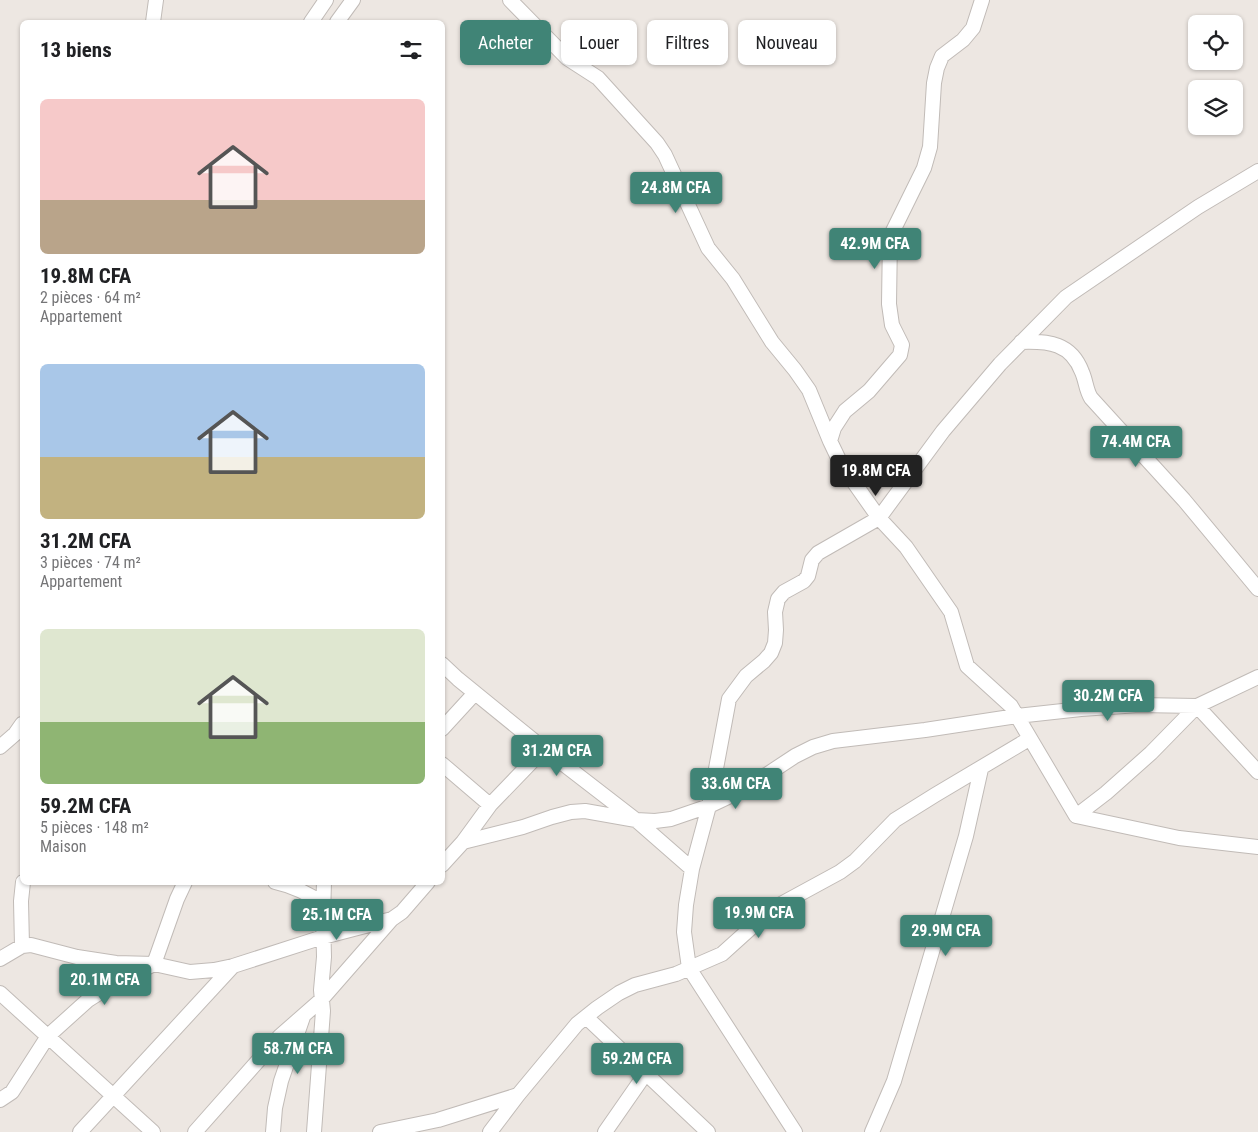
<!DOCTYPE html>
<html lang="fr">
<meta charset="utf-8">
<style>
:root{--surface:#fff;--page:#f2f2f2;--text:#202124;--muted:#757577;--accent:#408476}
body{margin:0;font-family:"Roboto Condensed",sans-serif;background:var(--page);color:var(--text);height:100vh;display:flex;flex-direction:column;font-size:19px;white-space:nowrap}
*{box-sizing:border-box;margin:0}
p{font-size:16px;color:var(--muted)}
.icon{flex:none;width:28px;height:28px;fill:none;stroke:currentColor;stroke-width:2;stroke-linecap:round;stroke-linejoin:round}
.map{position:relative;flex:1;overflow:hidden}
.details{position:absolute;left:20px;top:20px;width:425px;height:865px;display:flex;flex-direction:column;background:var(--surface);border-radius:8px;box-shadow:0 1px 4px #0004}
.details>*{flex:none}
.banner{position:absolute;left:460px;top:20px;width:475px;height:45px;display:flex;gap:10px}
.fabs{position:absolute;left:1188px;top:15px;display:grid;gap:10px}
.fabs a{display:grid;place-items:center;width:55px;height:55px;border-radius:8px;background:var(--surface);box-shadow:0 1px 4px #0004;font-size:25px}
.price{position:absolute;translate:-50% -42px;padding:0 11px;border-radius:5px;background:var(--accent);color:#fff;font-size:16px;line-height:32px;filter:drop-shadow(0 1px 2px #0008)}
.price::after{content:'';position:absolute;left:50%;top:30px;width:15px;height:11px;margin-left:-8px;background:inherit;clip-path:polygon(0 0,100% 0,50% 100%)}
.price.on{background:#222;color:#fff}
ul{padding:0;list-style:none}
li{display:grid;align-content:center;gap:10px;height:265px;padding:0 20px}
li span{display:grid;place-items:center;height:155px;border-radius:8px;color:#555}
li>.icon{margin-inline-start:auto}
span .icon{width:90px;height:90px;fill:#fffc;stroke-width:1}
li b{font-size:21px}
h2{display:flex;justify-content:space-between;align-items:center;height:60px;padding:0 20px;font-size:21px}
.tag{padding:0 18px;border-radius:8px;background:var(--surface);box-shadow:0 1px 4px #0004;font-size:18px;line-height:45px}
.tag.on{background:var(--accent);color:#fff}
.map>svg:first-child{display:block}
</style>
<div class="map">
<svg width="1258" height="1132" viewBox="0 0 1258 1132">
<rect width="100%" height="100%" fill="#ede7e2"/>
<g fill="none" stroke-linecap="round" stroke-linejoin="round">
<defs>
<path id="street" d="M 510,0 L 567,58 L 598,78 L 657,143 L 665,155 L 708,248 L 733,279 L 772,342 L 795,370 L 809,390 L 830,441
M 153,22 L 156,0
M 311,22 L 326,0
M 337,22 L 353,0
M 1258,171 L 1198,207 L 1066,297 L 1000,364 L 943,431 L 879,518 L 906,547 L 951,612 L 967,666 L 1011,706 L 1076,816 L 1179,838 L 1258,847
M 1021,342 C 1049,341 1071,343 1082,372 C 1086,381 1086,390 1091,398 L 1184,500 L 1258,589
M 442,664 L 458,679 L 544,749 L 636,820 L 692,869
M 442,729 L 475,693
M 0,747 L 15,734 L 22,724
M 442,764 L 490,805
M 1076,816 L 1106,793 L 1151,753 L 1197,706 L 1258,677
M 463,842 L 490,805 L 544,749
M 442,865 L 463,842 L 523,827 L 552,817 L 571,812 L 585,811 L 636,820 L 655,821 L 671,819 L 709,806 L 745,789 L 795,756 L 813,747 L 833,741 L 925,730 L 1017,716 L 1081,709 L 1139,705 L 1197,706 L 1258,772
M 275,882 C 293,886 308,893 323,904
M 22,946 L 21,901 L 23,882
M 0,959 L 22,946 L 31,945 L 77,957 L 116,963 L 154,964 L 190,972 L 214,970 L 233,966 L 323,937 L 392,919 L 402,912 L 428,882
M 0,993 L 153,1132
M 586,1017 L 708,1132
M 0,1100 L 12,1092 L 48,1036 L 88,1000 L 110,986 L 154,964 L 177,899 L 185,882
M 80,1132 L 233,966
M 195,1132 L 280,1036 L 321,1000 L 391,920
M 273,1132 L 275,1108 L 281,1081 L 303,1017
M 314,1132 L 323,1011 L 321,990 L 324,957 L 323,916 L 324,882
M 380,1132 L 438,1120 L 518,1095
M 490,1132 L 518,1095 L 577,1024 L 597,1008 L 619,993 L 635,985 L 676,974 L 722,954 L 772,909 L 840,872 L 855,861 L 895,820 L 935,795 L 1029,739
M 605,1132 L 646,1073
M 795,1132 L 689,968 L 684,932 L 686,905 L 692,869 L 709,806 L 729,699 L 746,676 L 764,661 L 771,653 L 775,643 L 776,630 L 775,612 L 778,599 L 784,592 L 804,581 L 808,576 L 812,560 L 818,553 L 879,518 L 841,464 L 830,441 L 834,428 L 845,411 L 869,391 L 900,355 L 902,345 L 892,325 L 889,304 L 890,237 L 924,168 L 930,147 L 934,83 L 937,68 L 942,56 L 963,40 L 973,28 L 982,0
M 872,1132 L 894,1081 L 966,836 L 981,769"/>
</defs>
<use href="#street" stroke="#c1bbb7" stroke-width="16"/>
<use href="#street" stroke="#fff" stroke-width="14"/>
</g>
</svg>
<div class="fabs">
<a><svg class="icon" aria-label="locate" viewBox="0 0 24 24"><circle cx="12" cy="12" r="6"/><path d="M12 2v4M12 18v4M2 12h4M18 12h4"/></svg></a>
<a><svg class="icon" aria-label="layers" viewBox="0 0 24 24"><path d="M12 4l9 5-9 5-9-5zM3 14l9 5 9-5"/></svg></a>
</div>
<b class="price" style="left:676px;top:214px">24.8M CFA</b>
<b class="price" style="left:875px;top:270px">42.9M CFA</b>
<b class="price" style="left:1136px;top:468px">74.4M CFA</b>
<b class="price on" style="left:876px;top:497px">19.8M CFA</b>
<b class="price" style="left:1108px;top:722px">30.2M CFA</b>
<b class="price" style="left:557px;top:777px">31.2M CFA</b>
<b class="price" style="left:736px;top:810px">33.6M CFA</b>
<b class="price" style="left:759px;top:939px">19.9M CFA</b>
<b class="price" style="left:337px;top:941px">25.1M CFA</b>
<b class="price" style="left:946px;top:957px">29.9M CFA</b>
<b class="price" style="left:105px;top:1006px">20.1M CFA</b>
<b class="price" style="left:298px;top:1075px">58.7M CFA</b>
<b class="price" style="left:637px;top:1085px">59.2M CFA</b>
<div class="banner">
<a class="tag on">Acheter</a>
<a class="tag">Louer</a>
<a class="tag">Filtres</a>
<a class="tag">Nouveau</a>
</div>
<section class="details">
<h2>13 biens<svg class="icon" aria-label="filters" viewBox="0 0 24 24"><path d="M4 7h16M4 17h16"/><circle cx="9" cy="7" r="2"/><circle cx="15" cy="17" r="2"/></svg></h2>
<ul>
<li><span style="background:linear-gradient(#f6c9c9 65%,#b9a48a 0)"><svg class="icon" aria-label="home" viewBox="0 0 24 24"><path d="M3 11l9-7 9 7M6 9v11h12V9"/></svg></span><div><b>19.8M CFA</b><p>2 pièces · 64 m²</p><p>Appartement</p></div></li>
<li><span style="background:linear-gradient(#a9c7e8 60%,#c2b280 0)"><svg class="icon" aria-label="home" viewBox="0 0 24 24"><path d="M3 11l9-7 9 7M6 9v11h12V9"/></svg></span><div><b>31.2M CFA</b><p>3 pièces · 74 m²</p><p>Appartement</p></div></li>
<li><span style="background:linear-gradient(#dfe7d0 60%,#8fb573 0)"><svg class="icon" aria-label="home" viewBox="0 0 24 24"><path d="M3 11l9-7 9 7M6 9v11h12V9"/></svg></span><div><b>59.2M CFA</b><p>5 pièces · 148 m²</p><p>Maison</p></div></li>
</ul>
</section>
</div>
